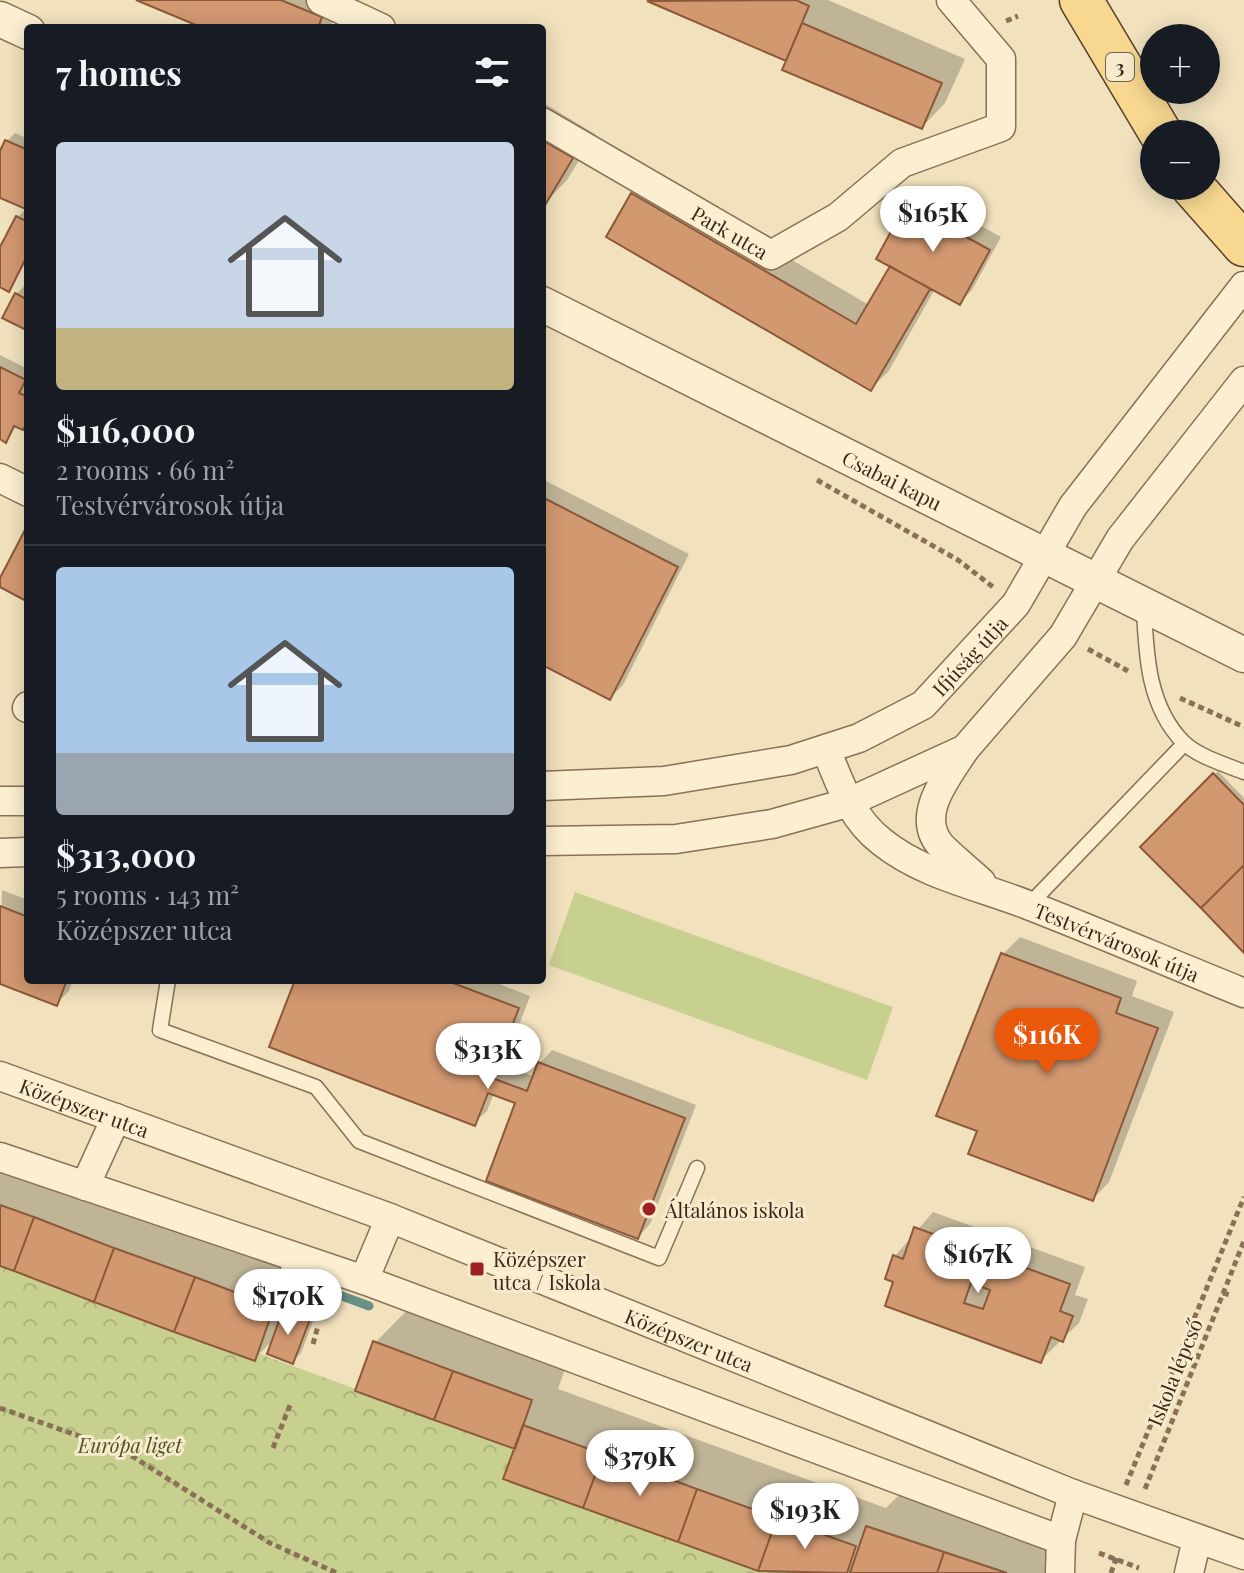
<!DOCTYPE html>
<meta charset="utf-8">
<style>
:root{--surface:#171b24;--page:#20242c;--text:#f1f3f6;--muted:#9ea1a6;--line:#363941;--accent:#ea580c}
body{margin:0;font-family:"Playfair Display",serif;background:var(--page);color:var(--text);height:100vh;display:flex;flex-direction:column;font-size:30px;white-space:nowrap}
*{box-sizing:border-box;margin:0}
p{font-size:26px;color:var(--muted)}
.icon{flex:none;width:44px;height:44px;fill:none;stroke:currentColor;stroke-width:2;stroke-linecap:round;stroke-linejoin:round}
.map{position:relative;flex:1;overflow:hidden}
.drawer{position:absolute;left:24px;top:24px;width:522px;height:960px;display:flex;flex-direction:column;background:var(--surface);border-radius:8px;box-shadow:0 4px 20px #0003}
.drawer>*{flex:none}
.buttons{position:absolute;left:1140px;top:24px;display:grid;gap:16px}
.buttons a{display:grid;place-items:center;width:80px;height:80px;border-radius:50%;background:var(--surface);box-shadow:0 4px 20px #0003;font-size:40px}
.price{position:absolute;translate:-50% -68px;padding:0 18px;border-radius:28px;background:#fff;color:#222;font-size:26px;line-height:52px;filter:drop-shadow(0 2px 4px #0008)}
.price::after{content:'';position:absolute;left:50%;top:48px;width:24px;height:18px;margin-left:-12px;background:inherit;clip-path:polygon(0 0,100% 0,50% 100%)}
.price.on{background:var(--accent);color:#fff}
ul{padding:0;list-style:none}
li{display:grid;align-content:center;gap:16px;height:424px;padding:0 32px}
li+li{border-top:2px solid var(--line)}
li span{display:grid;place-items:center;height:248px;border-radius:8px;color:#555}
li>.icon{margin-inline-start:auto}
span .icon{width:144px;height:144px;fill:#fffc;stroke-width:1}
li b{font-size:34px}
h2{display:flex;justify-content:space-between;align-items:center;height:96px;padding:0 32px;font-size:34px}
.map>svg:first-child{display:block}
</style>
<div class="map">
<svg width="1244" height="1573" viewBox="0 0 1244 1573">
<defs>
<pattern id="park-crowns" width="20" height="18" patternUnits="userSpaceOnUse" patternTransform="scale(2)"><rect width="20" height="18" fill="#c8d090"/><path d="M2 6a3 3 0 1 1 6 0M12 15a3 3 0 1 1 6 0" fill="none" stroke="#adb37c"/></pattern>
</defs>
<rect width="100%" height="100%" fill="#f1e1bd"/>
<path fill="url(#park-crowns)" d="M 0,1259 L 859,1573 L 0,1573 Z"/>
<path fill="#c8d090" d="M 575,892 L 893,1007 L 867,1080 L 549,965 Z"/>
<path fill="#0003" d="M 141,0 L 342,0 L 330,28 L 209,28 Z
M 650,0 L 828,0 L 965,59 L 945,103 L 922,127 L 789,60 Z
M 542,102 L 595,134 L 567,180 L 544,204 Z
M 15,133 L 28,139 L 28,259 L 8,289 L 0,285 L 0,252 L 18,217 L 27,207 L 0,196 L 0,148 Z
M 650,177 L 869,305 L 892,265 L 907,205 L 920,192 L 1001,237 L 972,290 L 959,303 L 935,289 L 888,372 L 871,388 L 609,236 L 633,194 Z
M 24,286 L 28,288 L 28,329 L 16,295 Z
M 0,355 L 28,369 L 28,423 L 23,428 L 17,425 L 6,440 L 0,437 Z
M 542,479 L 689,554 L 623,685 L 610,698 L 542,663 Z
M 1218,771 L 1244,798 L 1244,950 L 1143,847 Z
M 2,890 L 28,900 L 28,980 L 73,980 L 69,991 L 56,1004 L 0,982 Z
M 1020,937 L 1137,981 L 1132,996 L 1174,1012 L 1109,1182 L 1093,1199 L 979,1129 L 1003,954 Z
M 297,980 L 489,980 L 530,996 L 504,1065 L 535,1077 L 540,1063 L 552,1050 L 696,1105 L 650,1224 L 638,1237 L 518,1102 L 494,1093 L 487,1111 L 474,1123 Z
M 0,1155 L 310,1270 L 297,1304 L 317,1311 L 301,1353 L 293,1361 L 275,1338 L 254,1359 L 0,1264 Z
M 933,1212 L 1085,1267 L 1075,1295 L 1088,1299 L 1079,1323 L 1041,1360 L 896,1281 L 895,1256 Z
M 411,1306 L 567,1363 L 558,1389 L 886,1508 L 904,1490 L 1058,1542 L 1048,1573 L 769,1573 L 506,1478 L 517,1448 L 375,1343 Z"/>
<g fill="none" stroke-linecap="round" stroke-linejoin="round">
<path stroke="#689086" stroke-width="9" d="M 323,1289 L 369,1306"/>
</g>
<path fill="#d29870" stroke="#8b5939" stroke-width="2" fill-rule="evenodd" d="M 136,0 L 281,0 L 322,17 L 318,28 L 203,28 Z
M 796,0 L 809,6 L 786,61 L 647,1 Z
M 802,23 L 942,83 L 922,129 L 782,70 Z
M 5,140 L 28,150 L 28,210 L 0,198 L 0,151 Z
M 542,140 L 573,158 L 544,207 L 542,205 Z
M 631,193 L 856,324 L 890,266 L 930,289 L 871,391 L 606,237 Z
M 906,204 L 990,250 L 960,305 L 876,259 Z
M 16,216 L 28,222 L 28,254 L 9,292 L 0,287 L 0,247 Z
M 15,293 L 28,300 L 28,331 L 2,318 Z
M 0,367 L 26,380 L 19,393 L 28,397 L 28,421 L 23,430 L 14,426 L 6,443 L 0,439 Z
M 542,497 L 678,567 L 610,700 L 542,665 Z
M 27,526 L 28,527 L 28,602 L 0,587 L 0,578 Z
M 1213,773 L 1244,805 L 1244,865 L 1201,908 L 1140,847 Z
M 1244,865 L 1244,953 L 1201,908 Z
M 0,906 L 28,917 L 28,980 L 67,980 L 57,1006 L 0,984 Z
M 1001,953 L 1121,998 L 1116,1013 L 1158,1028 L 1093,1201 L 968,1154 L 977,1131 L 936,1116 Z
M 295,980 L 445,980 L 519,1008 L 492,1078 L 527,1091 L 538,1062 L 685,1118 L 638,1239 L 486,1181 L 515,1103 L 488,1093 L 475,1126 L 269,1047 Z
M 0,1205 L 34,1217 L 14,1271 L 0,1266 Z
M 34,1217 L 114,1248 L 94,1302 L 14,1271 Z
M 914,1227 L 1070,1284 L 1060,1311 L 1073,1316 L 1063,1342 L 1051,1337 L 1041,1363 L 885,1306 L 893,1282 L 885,1279 L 893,1255 L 903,1259 ZM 971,1283 L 990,1290 L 983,1309 L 964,1303 Z
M 114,1248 L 195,1277 L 174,1332 L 94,1302 Z
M 195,1277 L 274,1307 L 255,1361 L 174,1332 Z
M 283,1310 L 310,1319 L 293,1364 L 267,1354 Z
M 373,1341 L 453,1371 L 434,1420 L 355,1391 Z
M 453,1371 L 532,1400 L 515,1449 L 434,1420 Z
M 523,1425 L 603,1454 L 583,1508 L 503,1479 Z
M 603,1454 L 697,1489 L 678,1542 L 583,1508 Z
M 697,1489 L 777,1518 L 758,1571 L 678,1542 Z
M 777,1518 L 856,1546 L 847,1573 L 758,1571 Z
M 866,1526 L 944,1552 L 937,1573 L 850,1573 Z
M 944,1552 L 1007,1573 L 937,1573 Z"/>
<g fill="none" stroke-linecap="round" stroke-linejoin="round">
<defs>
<path id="service" d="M 1144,608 C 1146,655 1148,706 1183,742 C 1197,756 1226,765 1244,772
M 1029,905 L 1184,744
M 168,980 L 160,1030 L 316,1087 L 359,1141 L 659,1258 L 697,1168
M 276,1304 L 293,1256"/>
<g id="minor">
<path d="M 321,0 L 381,28"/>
<path id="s1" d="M 542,122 L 771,255 L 838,217 L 902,163 L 1001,127 L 1001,59 L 951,0"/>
<path d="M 0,478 L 28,492"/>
<path d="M 27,708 L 28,706"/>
<path id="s2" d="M 826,749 C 840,784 851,818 882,842 C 923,875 980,886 1028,905 C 1100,933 1172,964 1244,993"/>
<path d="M 965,749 C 948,776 913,816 942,847 C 954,859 968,870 981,882"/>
<path id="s3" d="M 542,786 L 664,781 L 791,760 L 859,738 L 923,705 L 1016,604 L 1073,506 L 1244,286"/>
<path d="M 0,801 L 28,801"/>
<path d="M 542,841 L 676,839 L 772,824 L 847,803 L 965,749 L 1063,636 L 1120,539 L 1244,381"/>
<path d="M 0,853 L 28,852"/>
<path id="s4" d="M 0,1076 L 390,1218 L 1073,1494 L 1244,1555"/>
<path d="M 0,1157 L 364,1280 L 1061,1540"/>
<path d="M 85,1186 L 116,1118"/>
<path d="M 364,1280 L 390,1218"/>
<path d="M 1060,1573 L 1061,1540 L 1073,1494"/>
<path d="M 1189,1573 L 1197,1539"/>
</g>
<g id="tertiary">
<path d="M 0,19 L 28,32"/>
<path id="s5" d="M 542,304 L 1244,655"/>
</g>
<path id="primary" d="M 1081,0 L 1161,134
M 1192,186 L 1244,245"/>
</defs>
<use href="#service" stroke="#8a7155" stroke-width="17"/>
<use href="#minor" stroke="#8a7155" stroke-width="31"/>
<use href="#tertiary" stroke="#8a7155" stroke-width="37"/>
<use href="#primary" stroke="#573f2a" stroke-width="45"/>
<path stroke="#8a7155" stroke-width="5" stroke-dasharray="6 4" stroke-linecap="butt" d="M 1006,21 L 1018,16
M 817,480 L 958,560 L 993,587
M 1088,649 L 1128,671
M 1180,698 L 1244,727
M 1223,1293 L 1231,1295
M 324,1313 L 325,1297
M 313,1344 L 318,1326
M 0,1408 L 127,1453 L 270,1543 L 337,1573
M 273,1448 L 290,1405
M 1126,1485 L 1244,1197
M 1145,1489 L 1244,1241
M 1099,1553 L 1139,1568
M 1111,1573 L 1117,1556"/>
<use href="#service" stroke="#fbeed1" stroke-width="14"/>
<use href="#minor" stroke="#fbeed1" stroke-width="28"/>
<use href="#tertiary" stroke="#fbeed1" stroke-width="34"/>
<use href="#primary" stroke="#f8d891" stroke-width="42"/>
</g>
<g fill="#9e2022" stroke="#f8ebcd" stroke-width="3">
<circle cx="649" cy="1209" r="8"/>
<rect x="469" y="1261" width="16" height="16" rx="4"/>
</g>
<g text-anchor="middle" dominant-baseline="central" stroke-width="6" stroke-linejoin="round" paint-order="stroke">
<rect fill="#f8ebcd" stroke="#726350" stroke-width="2" x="1106" y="53" width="28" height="28" rx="6"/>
<g font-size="18" font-weight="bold" fill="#38291b">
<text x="1120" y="67">3</text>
</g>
<g font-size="20" fill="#38291b" stroke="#f8ebcd">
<text stroke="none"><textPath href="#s1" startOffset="218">Park utca</textPath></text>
<text stroke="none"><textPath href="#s5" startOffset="392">Csabai kapu</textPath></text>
<text stroke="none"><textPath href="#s3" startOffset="462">Ifjúság útja</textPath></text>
<text stroke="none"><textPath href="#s2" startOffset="366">Testvérvárosok útja</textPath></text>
<text stroke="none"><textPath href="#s4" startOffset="90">Középszer utca</textPath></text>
<text stroke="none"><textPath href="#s4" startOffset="738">Középszer utca</textPath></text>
<text transform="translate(1174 1372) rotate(-68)">Iskola lépcső</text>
</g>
<g font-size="20" fill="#38291b" stroke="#f8ebcd" text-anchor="start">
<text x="665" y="1209">Általános iskola</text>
<text x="493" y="1258">Középszer<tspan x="493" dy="23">utca / Iskola</tspan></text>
</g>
<g font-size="20" font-style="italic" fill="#495620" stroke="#f8ebcd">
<text x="130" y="1444">Európa liget</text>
</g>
</g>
</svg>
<div class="buttons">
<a>+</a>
<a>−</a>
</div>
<b class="price" style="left:933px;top:254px">$165K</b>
<b class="price on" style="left:1047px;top:1076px">$116K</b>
<b class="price" style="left:488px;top:1091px">$313K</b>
<b class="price" style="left:978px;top:1295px">$167K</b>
<b class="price" style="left:288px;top:1337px">$170K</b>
<b class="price" style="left:640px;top:1498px">$379K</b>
<b class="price" style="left:805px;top:1551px">$193K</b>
<section class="drawer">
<h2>7 homes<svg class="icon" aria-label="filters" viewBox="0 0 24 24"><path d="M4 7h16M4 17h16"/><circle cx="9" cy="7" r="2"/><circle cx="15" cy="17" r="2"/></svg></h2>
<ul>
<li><span style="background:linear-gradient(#c9d6e8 75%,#c2b280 0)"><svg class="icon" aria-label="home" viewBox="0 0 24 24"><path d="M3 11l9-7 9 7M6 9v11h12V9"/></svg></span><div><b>$116,000</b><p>2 rooms · 66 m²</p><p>Testvérvárosok útja</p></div></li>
<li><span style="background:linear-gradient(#a9c7e8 75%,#9aa5b1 0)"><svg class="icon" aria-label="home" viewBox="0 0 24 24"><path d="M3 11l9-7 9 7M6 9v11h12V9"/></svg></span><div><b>$313,000</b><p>5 rooms · 143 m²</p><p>Középszer utca</p></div></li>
</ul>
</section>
</div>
